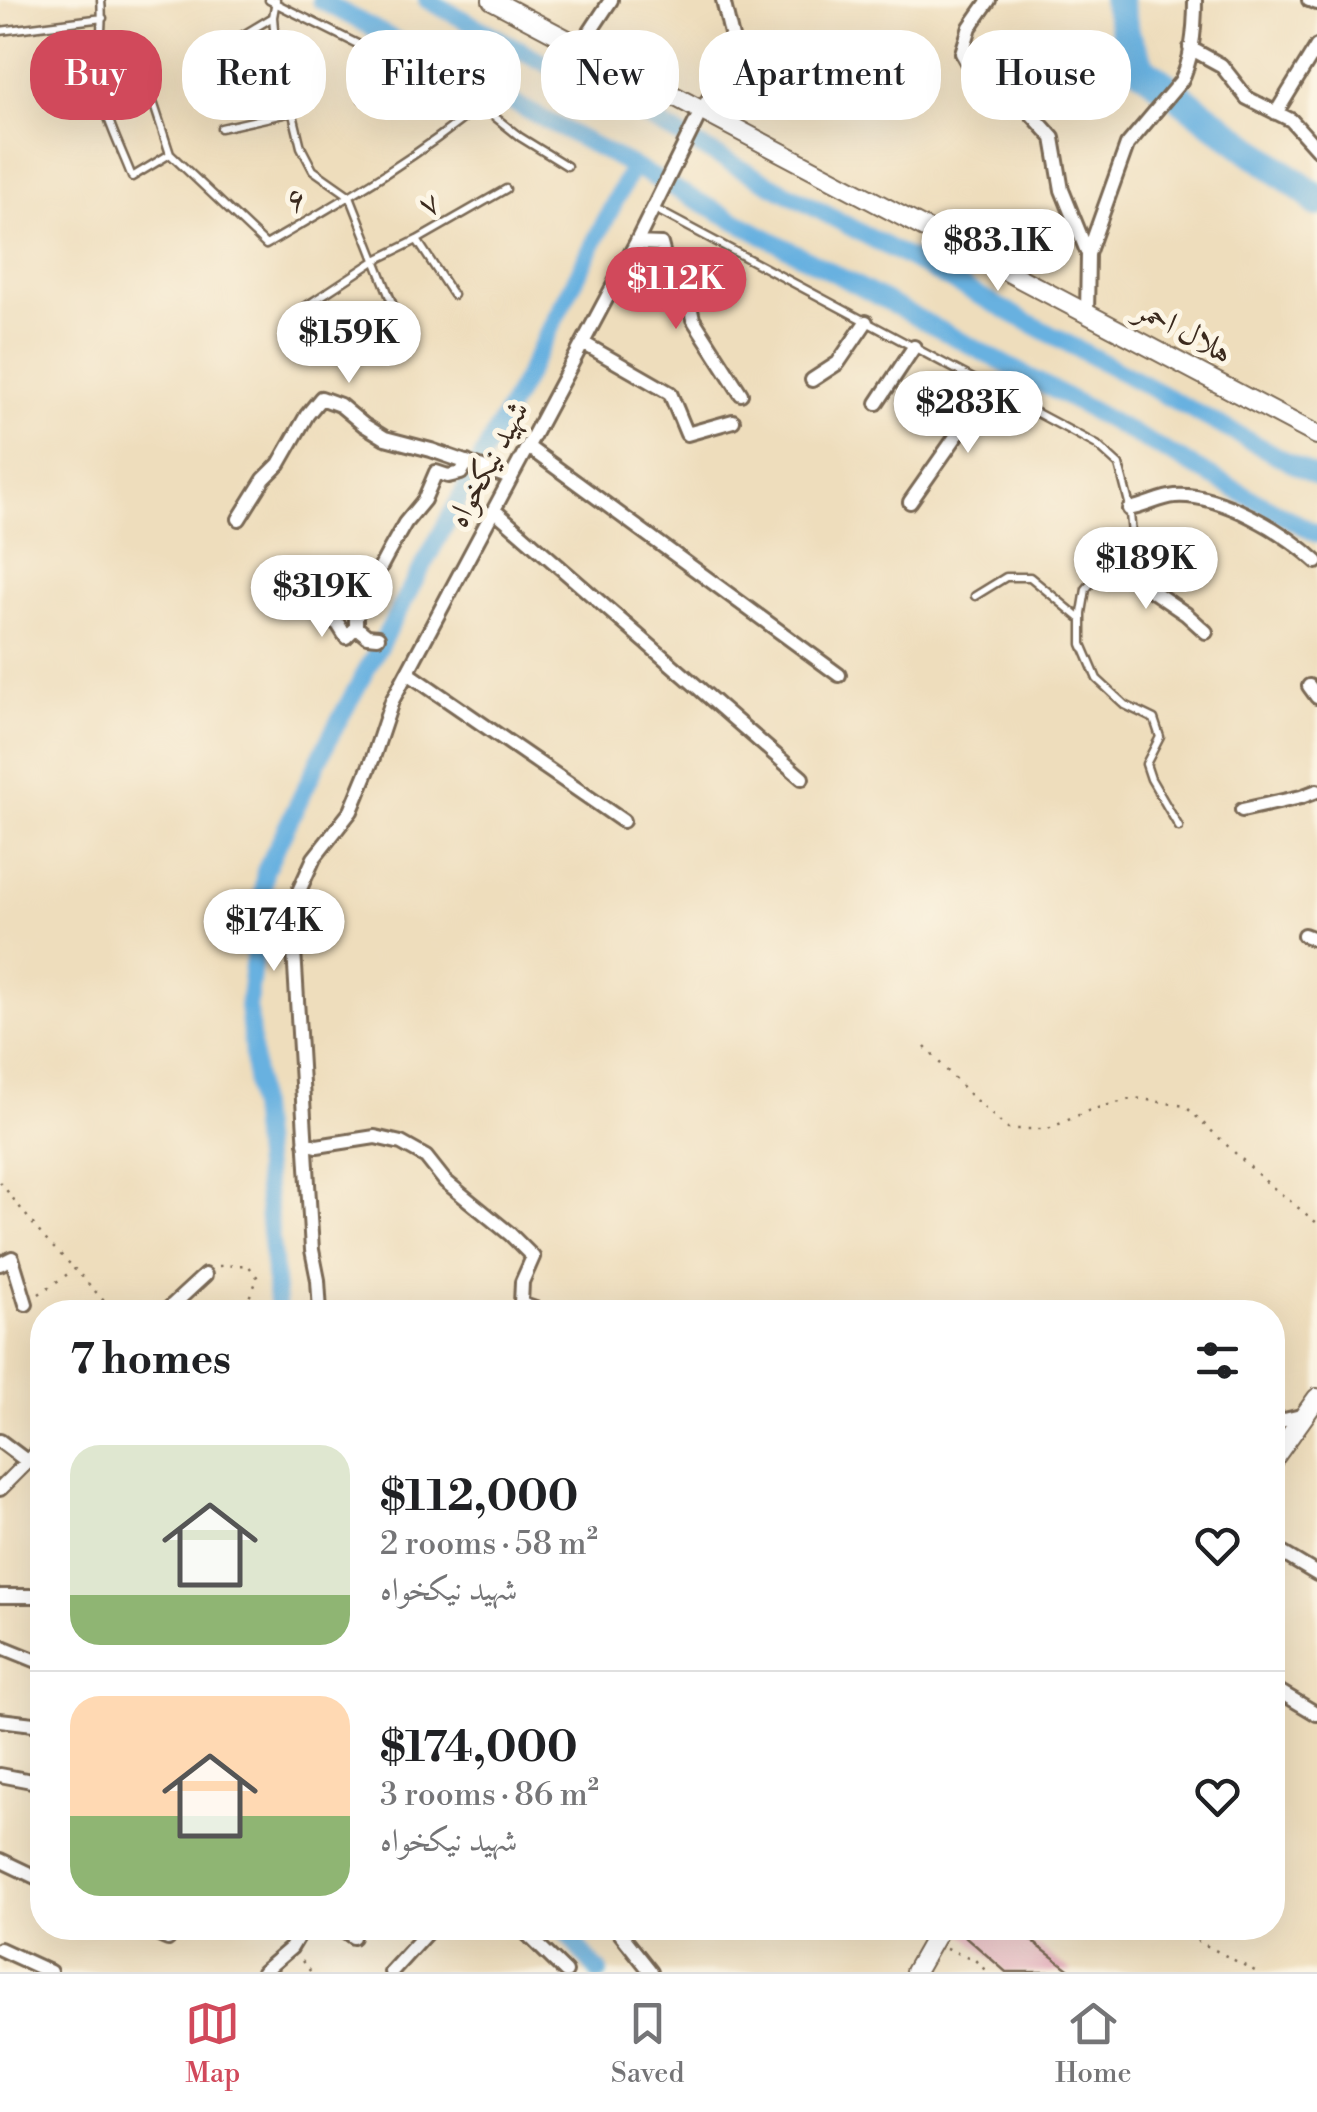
<!DOCTYPE html>
<meta charset="utf-8">
<style>
:root{--surface:#fff;--page:#f2f2f2;--text:#202124;--muted:#757577;--line:#e0e0e0;--accent:#d1495b}
body{margin:0;font-family:"Libre Bodoni",Amiri,serif;background:var(--page);color:var(--text);height:100vh;display:flex;flex-direction:column;font-size:38px;white-space:nowrap}
*{box-sizing:border-box;margin:0}
p{font-size:32px;color:var(--muted)}
.icon{flex:none;width:55px;height:55px;fill:none;stroke:currentColor;stroke-width:2;stroke-linecap:round;stroke-linejoin:round}
.map{position:relative;flex:1;overflow:hidden}
.details{position:absolute;left:30px;top:1300px;width:1255px;height:640px;display:flex;flex-direction:column;background:var(--surface);border-radius:40px;box-shadow:0 10px 40px #0002}
.details>*{flex:none}
.top-card{position:absolute;left:30px;top:30px;width:1258px;height:90px;display:flex;gap:20px}
.price{position:absolute;translate:-50% -85px;padding:0 22px;border-radius:35px;background:#fff;color:#222;font-size:32px;line-height:65px;filter:drop-shadow(0 2px 5px #0008)}
.price::after{content:'';position:absolute;left:50%;top:60px;width:30px;height:22px;margin-left:-15px;background:inherit;clip-path:polygon(0 0,100% 0,50% 100%)}
.price.active{background:var(--accent);color:#fff}
ul{padding:0;list-style:none}
li{display:flex;align-items:center;gap:30px;height:250px;padding:0 40px}
li+li{border-top:2px solid var(--line)}
li span{display:grid;place-items:center;flex:none;width:280px;height:200px;border-radius:30px;color:#555}
li>.icon{margin-inline-start:auto}
span .icon{width:120px;height:120px;fill:#fffc;stroke-width:1}
li b{font-size:42px}
h2{display:flex;justify-content:space-between;align-items:center;height:120px;padding:0 40px;font-size:42px}
.pill{padding:0 35px;border-radius:40px;background:var(--surface);box-shadow:0 10px 40px #0002;font-size:35px;line-height:90px}
.pill.active{background:var(--accent);color:#fff}
.menu{display:flex;justify-content:space-around;align-items:center;height:140px;border-top:2px solid var(--line);background:var(--surface);font-size:28px;color:var(--muted)}
.menu a{display:grid;justify-items:center;gap:5px}
.menu .active{color:var(--accent)}
.map>svg:first-child{display:block}
</style>
<div class="map">
<svg width="1317" height="1972" viewBox="0 0 1317 1972">
<rect width="100%" height="100%" fill="#fcf5e5"/>
<filter id="ink" filterUnits="userSpaceOnUse"><feTurbulence type="fractalNoise" baseFrequency=".01" numOctaves="2"/><feDisplacementMap in="SourceGraphic" scale="20" xChannelSelector="R" yChannelSelector="G"/><feConvolveMatrix kernelMatrix="1 2 1 2 8 2 1 2 1" color-interpolation-filters="sRGB"/></filter>
<filter id="wash" filterUnits="userSpaceOnUse"><feTurbulence type="fractalNoise" baseFrequency=".0048" numOctaves="4" result="noise"/><feDisplacementMap in="SourceGraphic" scale="40" xChannelSelector="R" yChannelSelector="G"/><feGaussianBlur stdDeviation="2.25" result="paint"/><feColorMatrix in="noise" values="0 0 0 0 0 0 0 0 0 0 0 0 0 0 0 0 0 1.4 0 .05"/><feComposite in="paint" operator="in"/></filter>
<g filter="url(#wash)">
<rect width="100%" height="100%" fill="#eeddbc"/>
<g fill="none" stroke-linecap="round" stroke-linejoin="round">
<path stroke="#68b1e0" stroke-width="18" d="M 320,0 L 1061,394 L 1317,534
M 427,0 L 681,136
M 699,146 L 1317,477
M 278,1312 L 248,1005 L 265,871 L 331,735 L 523,382 L 633,166
M 562,1928 L 599,1972"/>
<path stroke="#68b1e0" stroke-width="30" d="M 1117,0 L 1126,36 L 1142,69 L 1312,195 L 1317,202"/>
</g>
<g id="blocks">
<path fill="#df8cac" d="M 959,1928 L 1015,1928 L 1072,1972 L 1006,1972 L 958,1930 Z"/>
</g>
</g>
<g filter="url(#ink)">
<use href="#blocks" fill-opacity="0" stroke="#7a6955" stroke-width="2.5"/>
<g fill="none" stroke-linecap="round" stroke-linejoin="round">
<defs>
<path id="lane" d="M 101,0 C 104,27 97,53 99,79 C 101,110 121,148 132,177 L 170,154 L 133,40
M 269,0 L 480,105 L 520,137 L 567,166
M 276,0 L 273,17 L 275,40 L 301,147 L 313,170 L 350,196 L 398,318 L 351,364
M 0,31 L 103,18
M 210,55 L 273,17
M 362,99 L 409,70
M 221,128 L 293,112
M 170,154 L 266,245 C 341,201 413,161 480,105
M 655,209 L 1097,445 L 1119,465 L 1129,503 L 1132,535 L 1086,589 L 1082,613 L 1082,644 L 1097,679 L 1125,705 L 1154,719 L 1160,737 L 1146,764 L 1151,779 L 1179,827
M 417,240 L 453,295
M 291,316 L 376,260 L 417,240 L 506,189
M 975,596 L 1006,577 L 1030,577 L 1082,620"/>
<path id="street" d="M 989,0 L 970,27 L 962,53 L 971,69 L 1028,110 L 1053,138 L 1062,190 L 1088,254
M 1309,0 L 1317,3
M 580,47 L 611,0
M 1190,48 L 1221,65 L 1247,98 L 1291,120 L 1317,149
M 1276,113 L 1317,46
M 636,243 L 661,244 L 666,263 L 685,284 L 693,319 L 741,394
M 1087,314 L 1088,254 L 1127,145 L 1181,81 C 1193,58 1195,27 1195,0
M 583,343 L 670,393 L 687,434 L 733,421
M 812,380 L 838,363 L 866,322
M 877,403 L 914,347
M 528,447 L 839,675
M 910,502 L 957,435 L 985,385
M 1129,509 C 1145,506 1162,497 1175,496 C 1220,493 1285,532 1317,562
M 494,510 L 802,778
M 239,519 L 264,479 L 279,464 L 307,415 L 321,398 L 340,405 L 364,425 L 385,438 L 431,450 L 511,478
M 1113,558 L 1129,569 L 1148,588 L 1186,614 L 1206,632
M 298,581 L 321,614 L 338,624 L 346,637 L 356,627 L 367,636 L 378,637
M 356,627 L 356,613 L 388,553 L 405,523 L 424,500 L 436,472 L 448,476 L 461,473 L 467,462
M 408,673 L 623,821
M 1309,686 L 1317,697
M 1242,810 L 1301,797 L 1317,791
M 1304,935 L 1317,940
M 305,1143 L 317,1146 L 375,1137 L 401,1143 L 426,1157 L 445,1181 L 510,1234 L 533,1257 L 522,1282 L 521,1304 L 544,1312
M 0,1264 L 12,1258 L 26,1304
M 165,1312 L 205,1275
M 320,1312 L 318,1280 L 312,1250 L 293,933 L 299,891 L 314,858 L 351,811 L 373,758 L 392,701 L 636,243 L 701,111 L 736,55 L 723,0
M 1272,1423 L 1305,1415
M 0,1441 L 28,1462
M 0,1489 L 42,1447
M 1272,1547 L 1317,1574
M 0,1596 L 42,1596
M 0,1646 L 42,1663
M 1272,1687 L 1317,1714
M 0,1720 L 42,1725
M 0,1775 L 42,1783
M 0,1860 L 42,1880
M 143,1928 L 168,1939
M 341,1928 L 353,1937
M 521,1928 L 566,1972
M 616,1928 L 651,1972
M 0,1949 L 50,1972
M 263,1972 L 291,1948 L 303,1928
M 391,1972 L 431,1928"/>
<path id="secondary" d="M 492,0 L 1317,435
M 1272,1461 L 1317,1398
M 915,1972 L 940,1928"/>
</defs>
<use href="#lane" stroke="#7a6955" stroke-width="11"/>
<use href="#street" stroke="#7a6955" stroke-width="18"/>
<use href="#secondary" stroke="#7a6955" stroke-width="22"/>
<path stroke="#7a6955" stroke-width="2.5" stroke-dasharray="2.5 8" stroke-linecap="butt" d="M 925,1047 L 969,1094 L 1008,1129 L 1048,1129 L 1090,1110 L 1135,1098 L 1185,1106 L 1264,1180 L 1317,1223
M 0,1182 L 44,1238 L 74,1268
M 219,1266 L 248,1265 L 258,1278 L 247,1302 L 248,1312
M 39,1294 L 75,1269 L 114,1312
M 1180,1928 L 1188,1936 L 1257,1972
M 946,1949 L 974,1959 L 987,1972
M 302,1961 L 311,1972"/>
<use href="#lane" stroke="#fff" stroke-width="6"/>
<use href="#street" stroke="#fff" stroke-width="12"/>
<use href="#secondary" stroke="#fff" stroke-width="18"/>
</g>
</g>
<g text-anchor="middle" dominant-baseline="central" stroke-width="10" stroke-linejoin="round" paint-order="stroke">
<g font-size="32" fill="#3b2a1e" stroke="#fcf5e5">
<text transform="translate(296 199) rotate(-30)">۶</text>
<text transform="translate(429 204) rotate(-30)">۷</text>
<text transform="translate(1184 331) rotate(28)">هلال احمر</text>
<text transform="translate(488 464) rotate(-62)">شهید نیکخواه</text>
</g>
</g>
</svg>
<b class="price" style="left:998px;top:294px">$83.1K</b>
<b class="price active" style="left:676px;top:332px">$112K</b>
<b class="price" style="left:349px;top:386px">$159K</b>
<b class="price" style="left:968px;top:456px">$283K</b>
<b class="price" style="left:1146px;top:612px">$189K</b>
<b class="price" style="left:322px;top:640px">$319K</b>
<b class="price" style="left:274px;top:974px">$174K</b>
<div class="top-card">
<a class="pill active">Buy</a>
<a class="pill">Rent</a>
<a class="pill">Filters</a>
<a class="pill">New</a>
<a class="pill">Apartment</a>
<a class="pill">House</a>
</div>
<section class="details">
<h2>7 homes<svg class="icon" aria-label="filters" viewBox="0 0 24 24"><path d="M4 7h16M4 17h16"/><circle cx="9" cy="7" r="2"/><circle cx="15" cy="17" r="2"/></svg></h2>
<ul>
<li><span style="background:linear-gradient(#dfe7d0 75%,#8fb573 0)"><svg class="icon" aria-label="home" viewBox="0 0 24 24"><path d="M3 11l9-7 9 7M6 9v11h12V9"/></svg></span><div><b>$112,000</b><p>2 rooms · 58 m²</p><p>شهید نیکخواه</p></div><svg class="icon" aria-label="heart" viewBox="0 0 24 24"><path d="M12 20l-8-8c-3-5 5-10 8-4 3-6 11-1 8 4z"/></svg></li>
<li><span style="background:linear-gradient(#ffd9b3 60%,#8fb573 0)"><svg class="icon" aria-label="home" viewBox="0 0 24 24"><path d="M3 11l9-7 9 7M6 9v11h12V9"/></svg></span><div><b>$174,000</b><p>3 rooms · 86 m²</p><p>شهید نیکخواه</p></div><svg class="icon" aria-label="heart" viewBox="0 0 24 24"><path d="M12 20l-8-8c-3-5 5-10 8-4 3-6 11-1 8 4z"/></svg></li>
</ul>
</section>
</div>
<nav class="menu">
<a class="active"><svg class="icon" aria-label="map" viewBox="0 0 24 24"><path d="M3 6l6-2 6 2 6-2v14l-6 2-6-2-6 2zM9 4v14M15 6v14"/></svg>Map</a>
<a><svg class="icon" aria-label="saved" viewBox="0 0 24 24"><path d="M7 4h10v16l-5-4-5 4z"/></svg>Saved</a>
<a><svg class="icon" aria-label="home" viewBox="0 0 24 24"><path d="M3 11l9-7 9 7M6 9v11h12V9"/></svg>Home</a>
</nav>
